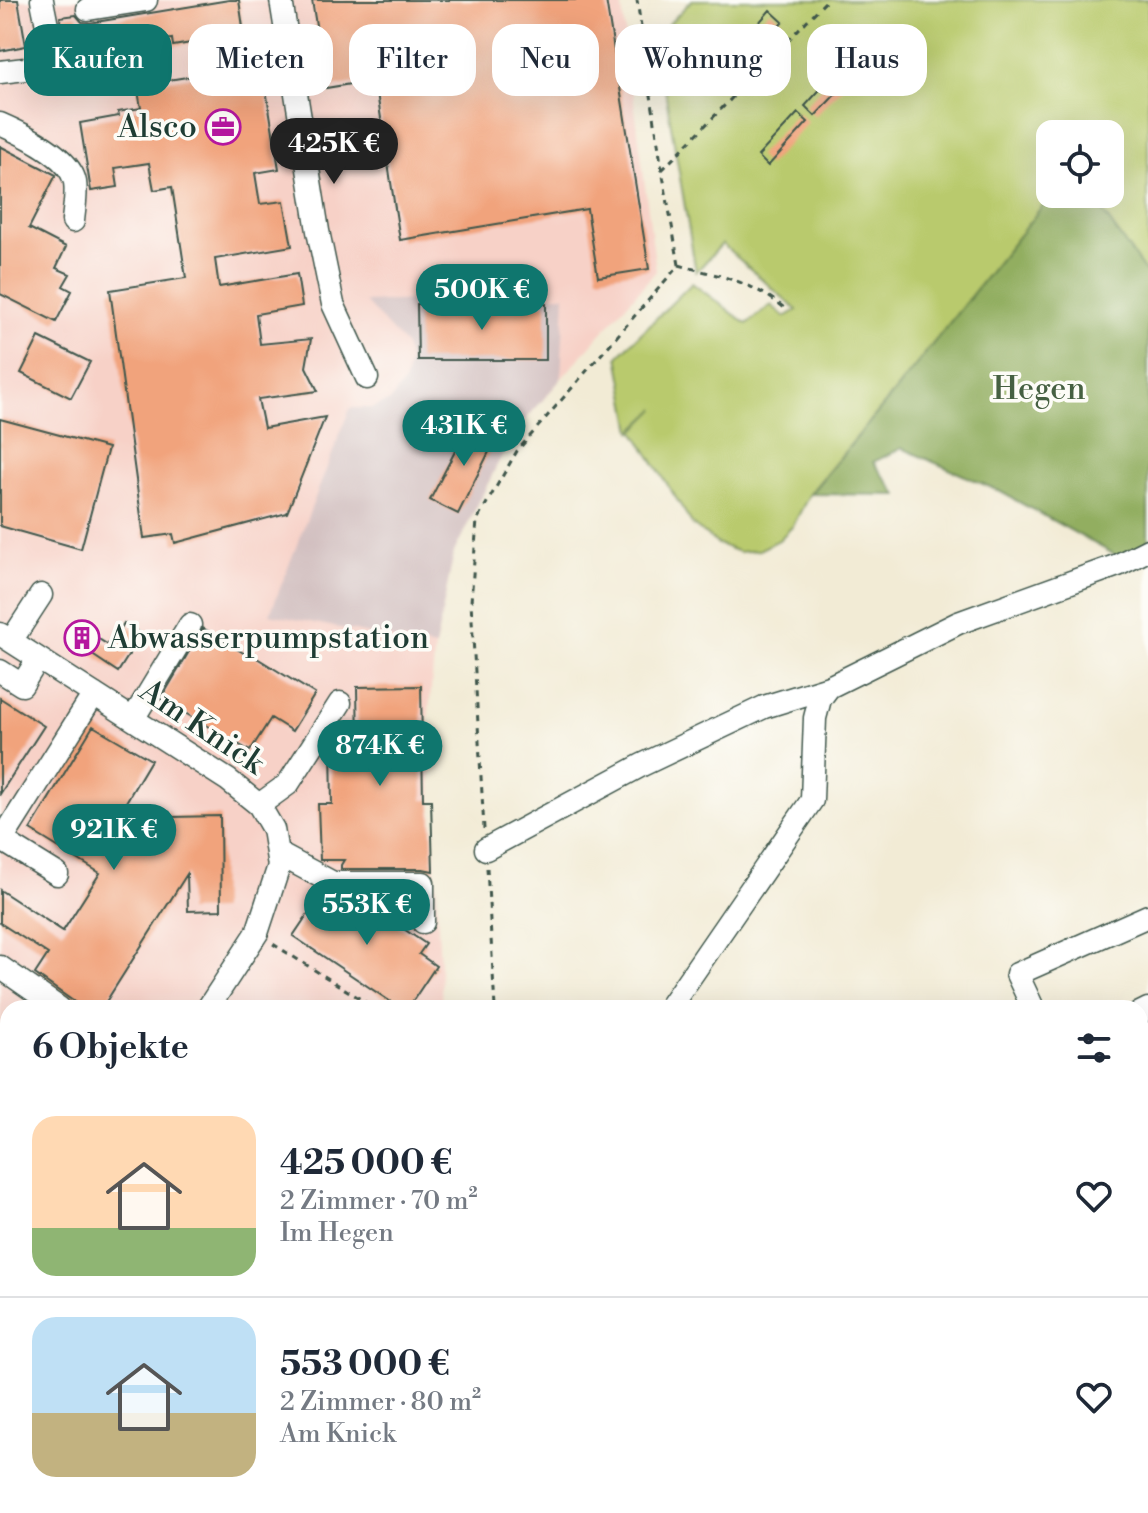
<!DOCTYPE html>
<html lang="de">
<meta charset="utf-8">
<style>
:root{--surface:#fff;--page:#f2f2f3;--text:#1f2937;--muted:#747a83;--line:#e0e1e3;--accent:#0f766e}
body{margin:0;font-family:"Libre Bodoni",serif;background:var(--page);color:var(--text);height:100vh;display:flex;flex-direction:column;font-size:30px;white-space:nowrap}
*{box-sizing:border-box;margin:0}
p{font-size:26px;color:var(--muted)}
.icon{flex:none;width:44px;height:44px;fill:none;stroke:currentColor;stroke-width:2;stroke-linecap:round;stroke-linejoin:round}
.map{position:relative;flex:1;overflow:hidden}
.sheet{position:absolute;left:0px;top:1000px;width:1148px;height:514px;display:flex;flex-direction:column;background:var(--surface);border-radius:24px 24px 0 0;box-shadow:0 8px 32px #0002}
.sheet>*{flex:none}
.guide{position:absolute;left:24px;top:24px;width:1100px;height:72px;display:flex;gap:16px}
.tools{position:absolute;left:1036px;top:120px;display:grid;gap:16px}
.tools a{display:grid;place-items:center;width:88px;height:88px;border-radius:16px;background:var(--surface);box-shadow:0 8px 32px #0002;font-size:40px}
.price{position:absolute;translate:-50% -68px;padding:0 18px;border-radius:28px;background:var(--accent);color:#fff;font-size:26px;line-height:52px;filter:drop-shadow(0 2px 4px #0008)}
.price::after{content:'';position:absolute;left:50%;top:48px;width:24px;height:18px;margin-left:-12px;background:inherit;clip-path:polygon(0 0,100% 0,50% 100%)}
.price.active{background:#222;color:#fff}
ul{padding:0;list-style:none}
li{display:flex;align-items:center;gap:24px;height:200px;padding:0 32px}
li+li{border-top:2px solid var(--line)}
li span{display:grid;place-items:center;flex:none;width:224px;height:160px;border-radius:24px;color:#555}
li>.icon{margin-inline-start:auto}
span .icon{width:96px;height:96px;fill:#fffc;stroke-width:1}
li b{font-size:34px}
h2{display:flex;justify-content:space-between;align-items:center;height:96px;padding:0 32px;font-size:34px}
.chip{padding:0 28px;border-radius:24px;background:var(--surface);box-shadow:0 8px 32px #0002;font-size:28px;line-height:72px}
.chip.active{background:var(--accent);color:#fff}
.map>svg:first-child{display:block}
</style>
<div class="map">
<svg width="1148" height="1513" viewBox="0 0 1148 1513">
<rect width="100%" height="100%" fill="#fdfcf7"/>
<filter id="ink" filterUnits="userSpaceOnUse"><feTurbulence type="fractalNoise" baseFrequency=".0125" numOctaves="2"/><feDisplacementMap in="SourceGraphic" scale="16" xChannelSelector="R" yChannelSelector="G"/><feConvolveMatrix kernelMatrix="1 2 1 2 8 2 1 2 1" color-interpolation-filters="sRGB"/></filter>
<filter id="wash" filterUnits="userSpaceOnUse"><feTurbulence type="fractalNoise" baseFrequency=".006" numOctaves="4" result="noise"/><feDisplacementMap in="SourceGraphic" scale="32" xChannelSelector="R" yChannelSelector="G"/><feGaussianBlur stdDeviation="1.8" result="paint"/><feColorMatrix in="noise" values="0 0 0 0 0 0 0 0 0 0 0 0 0 0 0 0 0 1.4 0 .05"/><feComposite in="paint" operator="in"/></filter>
<g filter="url(#wash)">
<rect width="100%" height="100%" fill="#f2ebd5"/>
<path fill="#f7d1c7" d="M 0,0 L 621,0 L 656,271 L 512,435 L 454,552 L 435,647 L 428,721 L 442,1008 L 8,1008 L 8,1404 L 0,1399 Z"/>
<path fill="#d2bfc0" d="M 565,295 L 561,379 L 512,435 L 454,552 L 435,647 L 270,614 L 350,408 L 372,408 L 390,401 L 405,381 L 409,361 L 405,345 L 365,302 Z"/>
<path fill="#b9ca6d" stroke="#6c8450" stroke-width="2" d="M 692,0 L 1148,0 L 1148,276 L 1090,194 L 1110,194 L 1110,134 L 1050,134 L 1050,194 L 1052,194 L 893,394 L 810,493 L 793,526 L 779,540 L 759,550 L 739,552 L 718,544 L 693,525 L 634,431 L 656,409 L 632,431 L 618,356 L 692,283 L 747,324 L 771,305 L 785,317 L 797,310 L 722,244 L 696,272 L 656,37 Z
M 35,1506 L 255,1506 L 251,1513 L 31,1513 Z"/>
<path fill="#92ae60" stroke="#58764a" stroke-width="2" d="M 1052,194 L 1090,194 L 1148,276 L 1148,551 L 1126,561 L 999,491 L 902,448 L 873,462 L 898,495 L 810,494 L 893,394 Z"/>
<g id="blocks">
<path fill="#f1a37c" d="M 0,0 L 18,0 L 26,46 L 0,51 Z
M 229,0 L 239,0 L 244,34 L 173,46 L 172,39 L 143,43 L 146,58 L 61,72 L 60,64 L 63,43 L 60,17 L 76,15 L 82,22 L 90,23 Z
M 312,0 L 606,0 L 649,269 L 598,277 L 587,209 L 400,240 L 375,80 L 326,88 Z
M 770,10 L 783,22 L 757,50 L 745,39 Z
M 262,65 L 279,169 L 255,173 L 260,204 L 284,201 L 292,246 L 215,259 L 219,287 L 297,274 L 302,306 L 256,314 L 260,344 L 311,339 L 306,367 L 318,391 L 258,399 L 264,428 L 325,417 L 287,513 L 175,543 L 173,534 L 144,538 L 110,290 L 186,278 L 172,187 L 154,190 L 149,163 L 115,168 L 118,187 L 91,191 L 80,123 L 119,116 L 118,112 L 141,108 L 137,85 Z
M 837,71 L 848,81 L 815,116 L 805,106 Z
M 798,113 L 808,122 L 768,166 L 758,156 Z
M 0,146 L 56,175 L 29,228 L 66,247 L 56,268 L 70,274 L 63,286 L 72,291 L 56,322 L 0,294 Z
M 417,304 L 546,304 L 546,360 L 418,360 Z
M 39,337 L 90,362 L 71,398 L 21,373 Z
M 0,419 L 108,448 L 81,549 L 0,526 Z
M 470,422 L 497,436 L 458,514 L 430,500 Z
M 124,623 L 142,634 L 118,672 L 73,642 L 81,628 L 110,646 Z
M 203,628 L 250,657 L 252,655 L 315,694 L 292,731 L 271,718 L 250,751 L 161,699 Z
M 421,686 L 423,800 L 431,800 L 433,871 L 423,869 L 341,869 L 341,865 L 344,860 L 320,860 L 318,804 L 332,804 L 331,745 L 358,744 L 357,687 Z
M 0,698 L 44,726 L 0,794 Z
M 93,726 L 151,760 L 98,849 L 169,812 L 171,817 L 220,816 L 221,910 L 188,911 L 187,874 L 102,1008 L 83,1008 L 35,974 L 48,954 L 0,923 L 0,890 L 63,931 L 100,873 L 30,830 Z
M 322,893 L 342,903 L 342,897 L 356,897 L 426,944 L 419,954 L 436,966 L 408,1008 L 400,1008 L 293,936 Z"/>
</g>
</g>
<g filter="url(#ink)">
<use href="#blocks" fill-opacity="0" stroke="#3f574c" stroke-width="2"/>
<g fill="none" stroke-linecap="round" stroke-linejoin="round">
<defs>
<path id="minor" d="M 281,0 L 318,231 L 333,304 L 367,378
M 88,9 L 146,0
M 0,72 L 42,67 C 56,51 45,20 42,0
M 0,124 C 23,134 70,156 75,182 C 77,194 74,209 73,221
M 0,634 L 228,780 L 259,805 L 273,829 L 279,866 L 257,933 L 208,1008
M 11,641 L 41,595
M 0,671 L 22,685 L 38,659
M 133,719 L 190,625
M 259,805 L 288,784 L 340,703
M 486,849 L 642,765 L 764,707 L 829,687
M 277,853 L 333,883 L 423,883 L 423,922
M 57,874 L 2,840 L 94,694
M 0,967 L 59,1008
M 669,1008 L 812,800 L 815,718 L 820,699 L 829,687 L 958,623 L 1118,565 L 1148,550
M 1033,1008 L 1017,974 L 1148,916
M 1140,1013 L 1148,1009
M 0,1225 L 8,1230
M 0,1269 L 8,1274
M 0,1317 L 8,1304
M 1140,1392 L 1148,1385
M 632,1513 L 641,1506
M 993,1513 L 1002,1506"/>
</defs>
<use href="#minor" stroke="#3f574c" stroke-width="25"/>
<path stroke="#3f574c" stroke-width="3" stroke-dasharray="6 6" stroke-linecap="butt" d="M 662,170 L 827,0
M 679,265 C 723,277 753,281 788,311
M 484,829 L 471,602 L 477,520 L 517,451 L 679,265 L 662,170 L 637,0
M 487,868 L 495,1008
M 273,944 L 375,1008
M 219,1513 L 223,1506
M 254,1513 L 258,1506"/>
<use href="#minor" stroke="#fff" stroke-width="22"/>
</g>
</g>
<defs>
<symbol id="office-ring" viewBox="-11 -11 22 22"><circle r="9.5" fill="#fdfcf7" stroke="#b5179e" stroke-width="1.5"/><path d="M-6-3h4V-5.5h4V-3h4V5H-6ZM-1-4.5V-3h2v-1.5ZM-6 0V1H6V0Z" fill="#b5179e"/></symbol>
<symbol id="building-ring" viewBox="-11 -11 22 22"><circle r="9.5" fill="#fdfcf7" stroke="#b5179e" stroke-width="1.5"/><path d="M-4-6H4V6H1V3H-1V6H-4ZM-2.5-4.3h1.7v1.8h-1.7ZM.8-4.3h1.7v1.8H.8ZM-2.5-1h1.7V.8h-1.7ZM.8-1h1.7V.8H.8Z" fill="#b5179e"/></symbol>
</defs>
<g fill-rule="evenodd">
<use href="#office-ring" x="203" y="107" width="40" height="40"/>
<use href="#building-ring" x="62" y="618" width="40" height="40"/>
</g>
<g text-anchor="middle" dominant-baseline="central" stroke-width="7" stroke-linejoin="round" paint-order="stroke">
<g font-size="32" fill="#1f3d34" stroke="#fdfcf7" text-anchor="end">
<text x="197" y="127">Alsco</text>
<text x="108" y="638" text-anchor="start">Abwasserpumpstation</text>
</g>
<g font-size="32" fill="#466042" stroke="#fdfcf7">
<text x="1039" y="389">Hegen</text>
</g>
<g font-size="32" fill="#1f3d34" stroke="#fdfcf7">
<text transform="translate(202 727) rotate(34)">Am Knick</text>
</g>
</g>
</svg>
<div class="tools">
<a><svg class="icon" aria-label="locate" viewBox="0 0 24 24"><circle cx="12" cy="12" r="6"/><path d="M12 2v4M12 18v4M2 12h4M18 12h4"/></svg></a>
</div>
<b class="price active" style="left:334px;top:186px">425K €</b>
<b class="price" style="left:482px;top:332px">500K €</b>
<b class="price" style="left:464px;top:468px">431K €</b>
<b class="price" style="left:380px;top:788px">874K €</b>
<b class="price" style="left:114px;top:872px">921K €</b>
<b class="price" style="left:367px;top:947px">553K €</b>
<div class="guide">
<a class="chip active">Kaufen</a>
<a class="chip">Mieten</a>
<a class="chip">Filter</a>
<a class="chip">Neu</a>
<a class="chip">Wohnung</a>
<a class="chip">Haus</a>
</div>
<section class="sheet">
<h2>6 Objekte<svg class="icon" aria-label="filters" viewBox="0 0 24 24"><path d="M4 7h16M4 17h16"/><circle cx="9" cy="7" r="2"/><circle cx="15" cy="17" r="2"/></svg></h2>
<ul>
<li><span style="background:linear-gradient(#ffd9b3 70%,#8fb573 0)"><svg class="icon" aria-label="home" viewBox="0 0 24 24"><path d="M3 11l9-7 9 7M6 9v11h12V9"/></svg></span><div><b>425 000 €</b><p>2 Zimmer · 70 m²</p><p>Im Hegen</p></div><svg class="icon" aria-label="heart" viewBox="0 0 24 24"><path d="M12 20l-8-8c-3-5 5-10 8-4 3-6 11-1 8 4z"/></svg></li>
<li><span style="background:linear-gradient(#bfe0f5 60%,#c2b280 0)"><svg class="icon" aria-label="home" viewBox="0 0 24 24"><path d="M3 11l9-7 9 7M6 9v11h12V9"/></svg></span><div><b>553 000 €</b><p>2 Zimmer · 80 m²</p><p>Am Knick</p></div><svg class="icon" aria-label="heart" viewBox="0 0 24 24"><path d="M12 20l-8-8c-3-5 5-10 8-4 3-6 11-1 8 4z"/></svg></li>
</ul>
</section>
</div>
